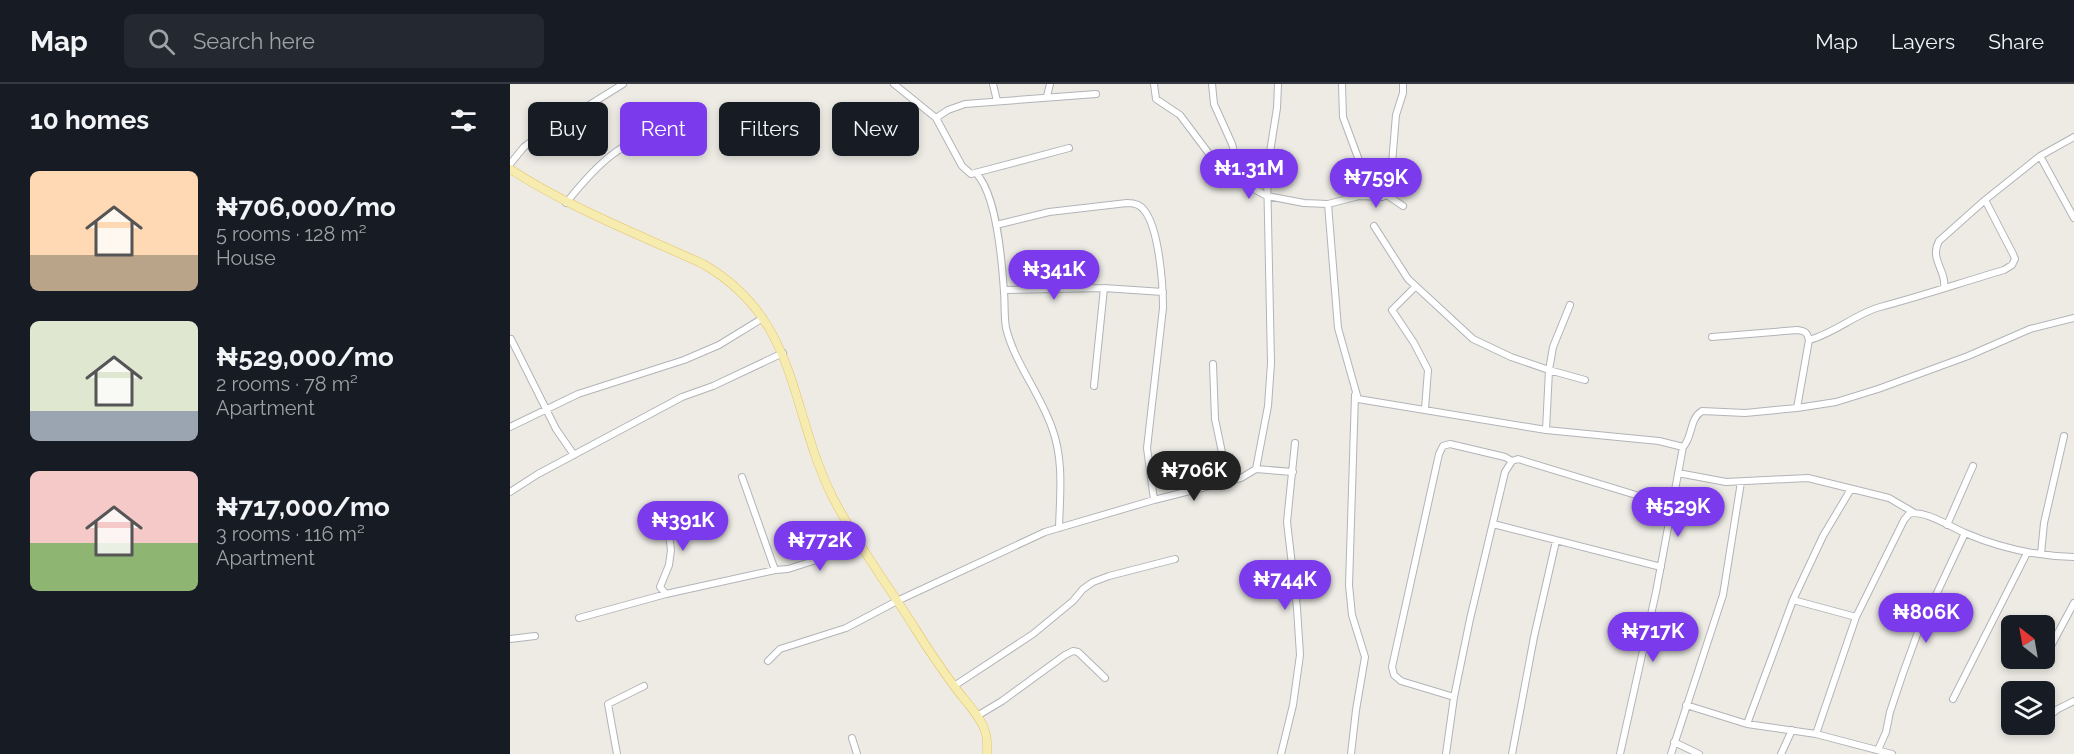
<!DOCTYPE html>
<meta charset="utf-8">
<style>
:root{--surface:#171b24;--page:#242831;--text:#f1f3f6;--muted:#9ea1a6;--line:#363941;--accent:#7c3aed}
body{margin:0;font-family:Raleway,sans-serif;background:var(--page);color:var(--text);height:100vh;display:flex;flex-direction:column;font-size:22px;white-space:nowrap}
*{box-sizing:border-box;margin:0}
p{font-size:20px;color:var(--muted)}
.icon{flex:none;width:33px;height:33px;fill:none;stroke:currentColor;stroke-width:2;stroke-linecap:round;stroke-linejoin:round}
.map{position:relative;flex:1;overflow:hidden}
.drawer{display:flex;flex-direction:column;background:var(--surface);width:510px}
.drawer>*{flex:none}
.hud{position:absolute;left:18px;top:18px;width:570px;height:54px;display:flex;gap:12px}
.needle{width:39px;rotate:329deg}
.buttons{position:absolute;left:1491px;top:531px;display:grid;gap:12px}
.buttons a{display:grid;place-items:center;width:54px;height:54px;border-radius:9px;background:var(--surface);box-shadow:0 3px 9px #0003;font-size:30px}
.price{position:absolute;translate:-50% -51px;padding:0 14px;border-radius:21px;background:var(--accent);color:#fff;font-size:20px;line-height:39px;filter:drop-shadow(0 2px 3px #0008)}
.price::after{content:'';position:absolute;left:50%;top:36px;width:18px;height:14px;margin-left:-9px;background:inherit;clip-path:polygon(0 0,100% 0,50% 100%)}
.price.active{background:#222;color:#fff}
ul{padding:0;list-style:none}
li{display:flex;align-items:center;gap:18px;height:150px;padding:0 30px}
li span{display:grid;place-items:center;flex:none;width:168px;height:120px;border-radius:9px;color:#555}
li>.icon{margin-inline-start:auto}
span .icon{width:72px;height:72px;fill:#fffc;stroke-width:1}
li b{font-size:26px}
h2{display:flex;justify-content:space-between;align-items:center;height:72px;padding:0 30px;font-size:26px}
.pill{padding:0 21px;border-radius:9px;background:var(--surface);box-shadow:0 3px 9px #0003;font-size:21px;line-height:54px}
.pill.active{background:var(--accent);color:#fff}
header{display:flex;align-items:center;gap:36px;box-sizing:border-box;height:84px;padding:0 30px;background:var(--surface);border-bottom:2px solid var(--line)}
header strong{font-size:28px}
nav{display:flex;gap:33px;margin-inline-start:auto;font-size:21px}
.search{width:420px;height:54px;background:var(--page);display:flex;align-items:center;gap:15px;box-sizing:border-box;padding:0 21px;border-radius:9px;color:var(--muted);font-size:22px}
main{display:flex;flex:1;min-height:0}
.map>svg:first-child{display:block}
</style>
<header>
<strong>Map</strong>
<div class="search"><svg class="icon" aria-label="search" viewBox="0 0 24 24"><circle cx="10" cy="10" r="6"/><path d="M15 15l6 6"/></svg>Search here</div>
<nav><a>Map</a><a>Layers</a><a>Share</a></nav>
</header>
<main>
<section class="drawer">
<h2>10 homes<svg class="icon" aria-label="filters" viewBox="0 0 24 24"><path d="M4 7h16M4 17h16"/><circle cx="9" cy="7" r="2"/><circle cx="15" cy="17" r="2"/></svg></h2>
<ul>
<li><span style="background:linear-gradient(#ffd9b3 70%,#b9a48a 0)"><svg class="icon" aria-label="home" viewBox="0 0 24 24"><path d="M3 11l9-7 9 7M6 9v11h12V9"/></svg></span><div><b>₦706,000/mo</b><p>5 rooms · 128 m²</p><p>House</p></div></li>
<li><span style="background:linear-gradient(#dfe7d0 75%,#9aa5b1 0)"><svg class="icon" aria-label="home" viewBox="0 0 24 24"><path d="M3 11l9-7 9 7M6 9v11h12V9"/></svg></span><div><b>₦529,000/mo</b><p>2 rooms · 78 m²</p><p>Apartment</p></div></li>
<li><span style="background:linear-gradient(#f6c9c9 60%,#8fb573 0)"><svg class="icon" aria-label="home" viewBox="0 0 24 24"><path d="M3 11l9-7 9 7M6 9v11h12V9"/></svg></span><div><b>₦717,000/mo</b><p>3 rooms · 116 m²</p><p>Apartment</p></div></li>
</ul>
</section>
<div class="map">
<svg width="1564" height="670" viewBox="0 0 1564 670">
<rect width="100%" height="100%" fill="#edebe4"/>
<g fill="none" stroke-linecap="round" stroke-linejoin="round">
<defs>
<path id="minor" d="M 384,0 L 426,34 L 452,82 L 461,90 L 559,64
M 483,0 L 487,17
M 644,0 L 646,15 L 670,31 L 709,83 L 722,93 L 757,112 L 794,119 L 818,120 L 849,112 L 872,113 L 877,111 L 880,104 L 886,31 L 893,9 L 893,0
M 702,0 L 704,20 L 722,60 L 732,98
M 832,0 L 833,33 L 857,98 L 855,106 L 850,112
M 537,12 L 540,0
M 426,34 L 438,26 L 455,20 L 586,10
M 1530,72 L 1564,134
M 0,80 L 14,63 L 23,56 L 113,0
M 466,89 C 487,111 492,177 494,208 C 495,220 494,232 496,244 C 505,280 530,309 542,344 C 554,376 550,410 549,444
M 877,111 L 893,122
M 56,119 C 88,79 111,56 162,43
M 818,120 L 828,244 L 848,315 L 1036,346 L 1149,357 L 1173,363 C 1183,353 1179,335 1192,327 L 1235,329 L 1287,324 L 1326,318 L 1368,305 L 1458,272 L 1520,245 L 1564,234
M 486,141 L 539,128 L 617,119 C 624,119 630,120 634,126 C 649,144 653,200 653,224 L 637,364 L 644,416
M 864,142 L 898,195 L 963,255 L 1001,273 L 1039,286 L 1075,296
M 905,203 L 882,226 L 904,259 L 918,286 L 915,325
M 1434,204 C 1437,187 1419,175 1429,157 L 1475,116 L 1530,72 L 1564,53
M 494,206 L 594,204 L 653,208
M 1202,253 L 1287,246 C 1295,247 1297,248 1299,256 L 1287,324
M 1,255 L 46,345 L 64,371
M 1299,256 C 1325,249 1347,229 1370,223 C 1412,212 1453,198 1494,186 L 1502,181 L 1505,175 L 1503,170 L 1475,116
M 703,280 L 705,335 L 718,397
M 584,302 L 594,204
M 0,343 L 68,310 L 174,276 L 209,261 L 253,234
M 1036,346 L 1039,286 L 1043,263 L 1060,221
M 746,385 L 783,388
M 1168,389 L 1216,398 L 1298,394 L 1379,414 L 1403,428
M 232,393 L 265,486
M 0,408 L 28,390 L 172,313 L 203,302 L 273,269
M 983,440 L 1151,483
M 1437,441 L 1463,382
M 1531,470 L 1534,439 L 1554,352
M 156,510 L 150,503 L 159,481 L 161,466 L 157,436
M 1283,516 L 1346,533
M 69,534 L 156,510 L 265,486 L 278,485 L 350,462
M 0,555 L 25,552
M 1535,573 L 1564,519
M 258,577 L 270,565 L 336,544 L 387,517 L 535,448 L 644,416 L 731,394 L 746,385 L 758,322 L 761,279 L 757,87 L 767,24 L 768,0
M 444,602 L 523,550 L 563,517 L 573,505 L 583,498 L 599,492 L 665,475
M 944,613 L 891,597 L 884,591 L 882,583 L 929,370 L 933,362 L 940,360 L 995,373 L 1002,377 L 1008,375 L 1162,422
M 1443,615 L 1517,469
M 1176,621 L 1237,640 L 1306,650 L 1382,670
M 467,632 L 492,617 L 555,571 L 563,567 L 568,568 L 595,594
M 1538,633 L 1548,625 L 1564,617
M 1237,640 L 1283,516 L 1313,452 L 1341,405
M 1306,650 L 1346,533 L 1394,436 L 1399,430 C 1413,425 1441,443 1455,449 C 1490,464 1526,472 1564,473
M 342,654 L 347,670
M 1164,658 L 1189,670
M 1368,666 L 1376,648 L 1380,628 L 1392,592 L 1413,534 L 1426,511 L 1455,449
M 107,670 L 98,620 L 134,602
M 771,670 L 783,621 L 790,571 L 787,524 L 777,438 L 785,359
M 841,670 L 846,626 L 855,573 L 842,531 L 839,501 L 845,311
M 936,670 L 944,613 L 960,535 L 995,388 L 1002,377
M 1002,670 L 1024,553 L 1046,457
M 1110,670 L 1146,508 L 1173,363
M 1161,670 L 1213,511 L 1231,398
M 1271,670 L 1282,646"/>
<path id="major" d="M 0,85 C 60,124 128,150 193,180 C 289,235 279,325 322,412 C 346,459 378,501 406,546 C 419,567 433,587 447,606 C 457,619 470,632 475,647 C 478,655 477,663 477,670"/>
</defs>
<use href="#minor" stroke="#b1b4b8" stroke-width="8"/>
<use href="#major" stroke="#e4c266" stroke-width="9"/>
<use href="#minor" stroke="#fff" stroke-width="6"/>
<use href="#major" stroke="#f7ecaf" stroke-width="8"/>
</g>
</svg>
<div class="buttons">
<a><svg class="needle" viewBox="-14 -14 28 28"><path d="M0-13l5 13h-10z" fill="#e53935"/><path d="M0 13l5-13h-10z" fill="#9ea1a6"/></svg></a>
<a><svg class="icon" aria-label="layers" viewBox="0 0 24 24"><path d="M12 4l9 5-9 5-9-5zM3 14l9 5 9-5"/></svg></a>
</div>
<b class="price" style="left:739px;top:116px">₦1.31M</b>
<b class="price" style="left:866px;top:125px">₦759K</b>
<b class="price" style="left:544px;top:217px">₦341K</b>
<b class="price active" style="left:684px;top:418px">₦706K</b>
<b class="price" style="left:1168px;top:454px">₦529K</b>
<b class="price" style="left:173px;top:468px">₦391K</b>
<b class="price" style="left:310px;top:488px">₦772K</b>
<b class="price" style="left:775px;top:527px">₦744K</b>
<b class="price" style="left:1416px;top:560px">₦806K</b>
<b class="price" style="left:1143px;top:579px">₦717K</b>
<div class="hud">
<a class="pill">Buy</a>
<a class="pill active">Rent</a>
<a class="pill">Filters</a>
<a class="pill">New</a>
</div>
</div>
</main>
